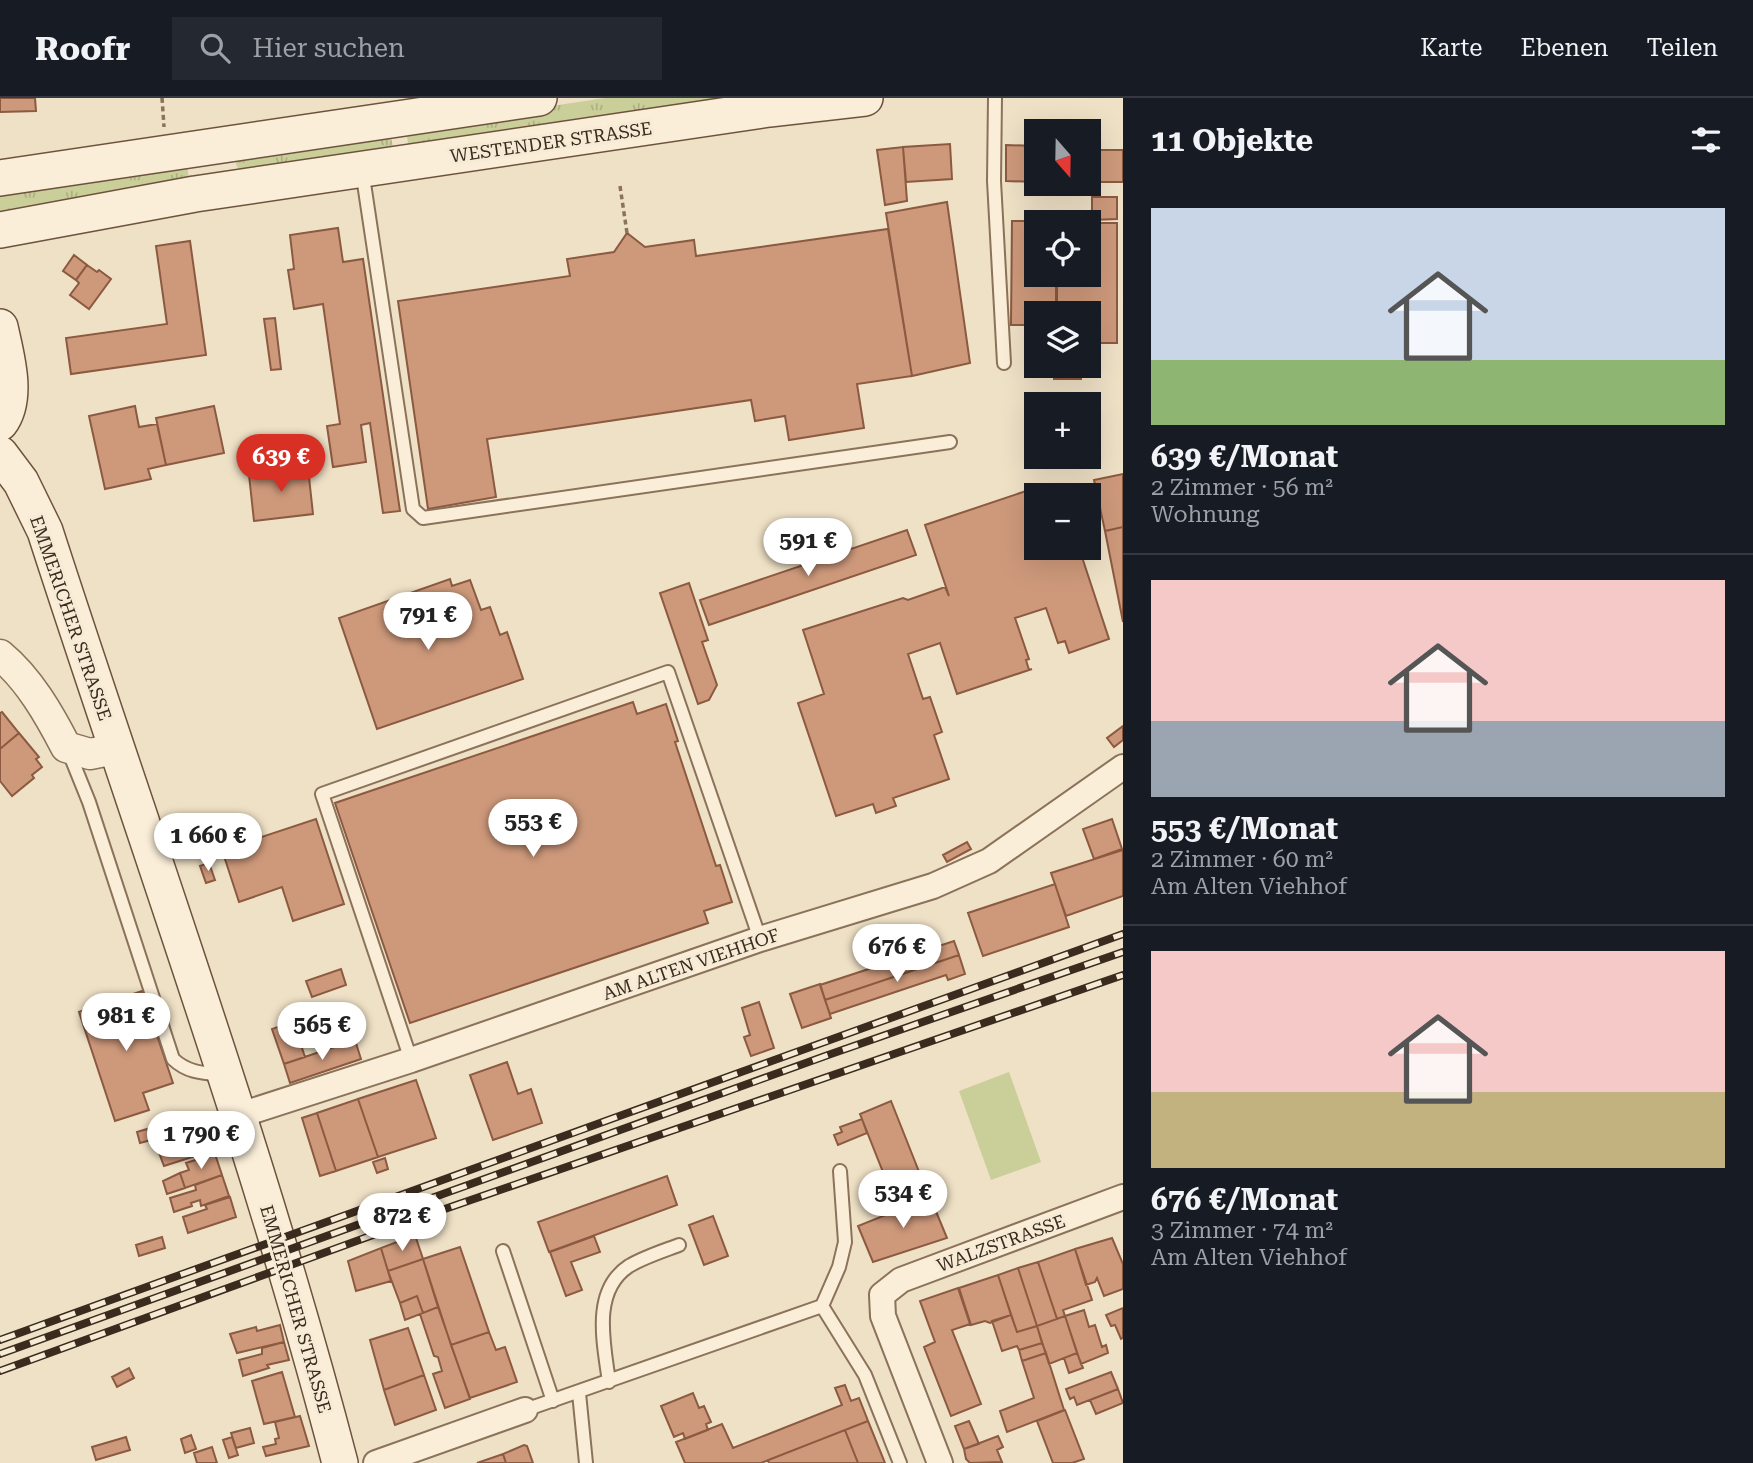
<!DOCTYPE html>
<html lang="de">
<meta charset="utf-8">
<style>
:root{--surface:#171b24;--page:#242831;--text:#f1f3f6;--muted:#9ea1a6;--line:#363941;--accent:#d93025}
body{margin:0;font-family:"Roboto Serif",serif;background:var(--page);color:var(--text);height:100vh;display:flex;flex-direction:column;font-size:26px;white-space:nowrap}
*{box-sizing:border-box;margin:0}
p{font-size:23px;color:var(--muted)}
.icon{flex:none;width:38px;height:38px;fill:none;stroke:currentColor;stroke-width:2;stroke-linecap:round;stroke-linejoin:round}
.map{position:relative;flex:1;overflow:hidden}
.panel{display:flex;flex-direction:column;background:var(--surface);width:630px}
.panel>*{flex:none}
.needle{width:46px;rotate:160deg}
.buttons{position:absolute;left:1024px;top:21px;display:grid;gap:14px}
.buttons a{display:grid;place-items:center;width:77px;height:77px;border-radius:0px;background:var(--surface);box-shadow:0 7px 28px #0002;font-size:35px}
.price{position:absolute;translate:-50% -60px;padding:0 16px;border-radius:24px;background:#fff;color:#222;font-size:23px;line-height:46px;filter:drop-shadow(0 2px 4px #0008)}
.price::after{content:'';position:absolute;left:50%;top:42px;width:21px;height:16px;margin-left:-10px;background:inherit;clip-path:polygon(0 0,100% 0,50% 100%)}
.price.current{background:var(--accent);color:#fff}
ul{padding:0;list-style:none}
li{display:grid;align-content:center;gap:14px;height:371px;padding:0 28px}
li+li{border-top:2px solid var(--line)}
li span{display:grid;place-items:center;height:217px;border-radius:0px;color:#555}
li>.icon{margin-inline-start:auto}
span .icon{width:126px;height:126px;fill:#fffc;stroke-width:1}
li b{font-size:30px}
h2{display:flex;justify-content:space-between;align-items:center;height:84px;padding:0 28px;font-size:30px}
header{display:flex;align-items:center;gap:42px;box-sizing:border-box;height:98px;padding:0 35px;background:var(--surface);border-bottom:2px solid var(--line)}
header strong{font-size:33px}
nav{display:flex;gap:38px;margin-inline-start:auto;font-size:24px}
.search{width:490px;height:63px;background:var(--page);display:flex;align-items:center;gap:18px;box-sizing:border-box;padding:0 24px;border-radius:0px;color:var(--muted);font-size:26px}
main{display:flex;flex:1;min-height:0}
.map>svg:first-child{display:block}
</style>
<header>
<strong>Roofr</strong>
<div class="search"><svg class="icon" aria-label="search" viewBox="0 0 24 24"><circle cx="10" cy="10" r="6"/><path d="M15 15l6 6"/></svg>Hier suchen</div>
<nav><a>Karte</a><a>Ebenen</a><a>Teilen</a></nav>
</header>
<main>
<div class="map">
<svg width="1123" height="1365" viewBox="0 0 1123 1365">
<defs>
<pattern id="grass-tufts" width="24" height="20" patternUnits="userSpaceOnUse" patternTransform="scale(1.75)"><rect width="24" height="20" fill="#cace99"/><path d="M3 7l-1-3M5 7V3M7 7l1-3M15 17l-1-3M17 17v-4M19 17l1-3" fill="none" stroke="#aeb183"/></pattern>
</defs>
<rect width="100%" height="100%" fill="#efe1c6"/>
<path fill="url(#grass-tufts)" d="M 605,0 L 786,0 L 409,54 L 406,30 Z
M 390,32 L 394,56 L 241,76 L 236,66 L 237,60 Z
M 186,56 L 190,93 L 0,122 L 0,90 Z"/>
<path fill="#cace99" d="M 1009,974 L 1041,1064 L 991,1082 L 959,993 Z"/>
<path fill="#ce997b" stroke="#8b5a40" stroke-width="2" d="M 0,0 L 35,0 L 36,13 L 0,14 Z
M 950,46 L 952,81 L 906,84 L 903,49 Z
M 1006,47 L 1036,48 L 1036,84 L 1006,83 Z
M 903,49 L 907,103 L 885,107 L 877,52 Z
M 1088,52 L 1123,52 L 1123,84 L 1091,84 L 1091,88 L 1066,88 L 1066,86 L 1088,86 Z
M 1092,99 L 1117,99 L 1117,121 L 1092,122 Z
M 947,104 L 970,265 L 912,278 L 886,115 Z
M 1012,123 L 1056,123 L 1036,124 L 1036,177 L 1056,177 L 1056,215 L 1036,215 L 1036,227 L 1011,227 Z
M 1088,125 L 1117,125 L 1117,245 L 1088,245 L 1088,215 L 1057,215 L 1057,177 L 1088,177 Z
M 338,130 L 343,164 L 363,161 L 400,413 L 383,415 L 370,325 L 361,327 L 366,364 L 333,369 L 327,328 L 340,326 L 323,206 L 294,211 L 288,172 L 294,171 L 290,137 Z
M 888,131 L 912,278 L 857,286 L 864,330 L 789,342 L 785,318 L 755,323 L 751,302 L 487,341 L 496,399 L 428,411 L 398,203 L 570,178 L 567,161 L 614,154 L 627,135 L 645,149 L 694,142 L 696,158 Z
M 190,143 L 206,257 L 71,276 L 66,240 L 167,226 L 156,148 Z
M 74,157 L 87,167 L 76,182 L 63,173 Z
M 87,167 L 97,174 L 99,172 L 111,181 L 89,211 L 70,197 L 79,185 L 76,182 Z
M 275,220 L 281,271 L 271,272 L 264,221 Z
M 1054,268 L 1081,268 L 1081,281 L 1054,281 Z
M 135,308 L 139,329 L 157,326 L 166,367 L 148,371 L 151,381 L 105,391 L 89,318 Z
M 214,308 L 224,355 L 166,367 L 156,320 Z
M 308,370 L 313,416 L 254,423 L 249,377 Z
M 1123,376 L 1123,429 L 1105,433 L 1094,382 Z
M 1041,388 L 1044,397 L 1036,397 L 1036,450 L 1079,450 L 1109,541 L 1069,555 L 1065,543 L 1058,545 L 1046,510 L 1015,520 L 1029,561 L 1026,562 L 1029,572 L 1032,571 L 957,596 L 940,545 L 908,556 L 923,601 L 930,599 L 942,634 L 934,637 L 949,681 L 893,700 L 896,708 L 876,715 L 873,706 L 836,718 L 798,605 L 824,596 L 803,532 L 903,500 L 908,502 L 945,489 L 949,498 L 925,427 Z
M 1123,429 L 1123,524 L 1105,433 Z
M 907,432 L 916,457 L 709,527 L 700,502 Z
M 450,481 L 452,488 L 470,482 L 481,512 L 490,509 L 500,537 L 507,534 L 523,581 L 377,631 L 339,520 Z
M 689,485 L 708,542 L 702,544 L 717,587 L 709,602 L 698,606 L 660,495 Z
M 633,604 L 637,616 L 666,606 L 678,643 L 675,644 L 716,768 L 720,767 L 732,804 L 704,813 L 708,825 L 410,925 L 335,705 Z
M 2,614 L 19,635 L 0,651 L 0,615 Z
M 1123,628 L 1123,642 L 1114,649 L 1107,640 Z
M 19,635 L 39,659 L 36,661 L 42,669 L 32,677 L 34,680 L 12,698 L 0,683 L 0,651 Z
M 316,721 L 344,806 L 293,823 L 282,789 L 239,804 L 222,752 Z
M 1112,721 L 1122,751 L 1094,761 L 1083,731 Z
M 967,744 L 971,751 L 947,764 L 943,757 Z
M 1123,752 L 1123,798 L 1066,818 L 1051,775 Z
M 209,765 L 215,782 L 206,785 L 200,768 Z
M 1055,786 L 1069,829 L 983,858 L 968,815 Z
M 954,843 L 959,857 L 825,902 L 820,887 Z
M 959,857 L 965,876 L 948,882 L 946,877 L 830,916 L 825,902 Z
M 341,871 L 346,887 L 312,899 L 306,883 Z
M 820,886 L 831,920 L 802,930 L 790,896 Z
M 142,893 L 173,985 L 143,995 L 149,1012 L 115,1023 L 79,914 Z
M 759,904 L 774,950 L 751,958 L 744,939 L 750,937 L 742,910 Z
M 298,922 L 305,944 L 302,950 L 305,959 L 284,966 L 272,931 Z
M 355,942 L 361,961 L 290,985 L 284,966 Z
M 507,964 L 518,996 L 531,991 L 542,1025 L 493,1042 L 470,977 Z
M 416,982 L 436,1040 L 378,1059 L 358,1001 Z
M 358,1001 L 378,1059 L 336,1073 L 317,1015 Z
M 891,1003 L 929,1099 L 898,1112 L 860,1016 Z
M 317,1015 L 336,1073 L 320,1078 L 302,1020 Z
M 203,1019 L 214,1052 L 164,1068 L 158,1052 L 177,1045 L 172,1030 Z
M 862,1021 L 867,1035 L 838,1047 L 834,1037 L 842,1034 L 840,1029 Z
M 147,1031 L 151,1042 L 140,1045 L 137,1034 Z
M 215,1056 L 222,1077 L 185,1090 L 180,1075 L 189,1072 L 186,1065 Z
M 385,1060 L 388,1071 L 377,1075 L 373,1064 Z
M 180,1075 L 185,1090 L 167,1096 L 163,1083 Z
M 222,1077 L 229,1098 L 201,1108 L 200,1102 L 191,1105 L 192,1108 L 174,1114 L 170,1100 L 196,1092 L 195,1087 Z
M 667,1078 L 677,1107 L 549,1154 L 538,1124 Z
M 230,1099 L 236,1119 L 188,1135 L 183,1119 L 207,1111 L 205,1107 Z
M 930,1099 L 947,1140 L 873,1164 L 858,1128 Z
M 713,1118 L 728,1158 L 704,1167 L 689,1127 Z
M 415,1137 L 423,1161 L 388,1173 L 381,1150 Z
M 594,1138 L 600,1154 L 571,1164 L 582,1192 L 566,1198 L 550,1154 Z
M 162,1139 L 165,1150 L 139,1158 L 136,1147 Z
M 1112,1140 L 1123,1166 L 1123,1191 L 1104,1198 L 1097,1180 L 1095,1184 L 1086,1187 L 1075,1151 Z
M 460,1149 L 489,1234 L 451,1247 L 423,1161 Z
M 381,1150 L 391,1183 L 356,1193 L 348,1163 Z
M 1075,1151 L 1092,1202 L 1063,1212 L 1065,1218 L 1057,1221 L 1038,1164 Z
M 423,1161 L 438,1209 L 423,1215 L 417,1198 L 400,1205 L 388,1173 Z
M 1038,1164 L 1057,1221 L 1037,1228 L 1018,1170 Z
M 1018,1170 L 1037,1228 L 1017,1234 L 998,1177 Z
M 998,1177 L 1011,1217 L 990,1225 L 985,1223 L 971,1227 L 959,1190 Z
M 958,1190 L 970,1226 L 952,1232 L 981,1306 L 951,1318 L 924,1249 L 935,1244 L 920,1203 Z
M 417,1198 L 423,1215 L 405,1222 L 400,1205 Z
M 438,1209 L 470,1301 L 445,1310 L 433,1276 L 442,1273 L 438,1259 L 434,1258 L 420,1216 Z
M 1123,1210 L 1123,1240 L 1121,1241 L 1115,1227 L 1111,1228 L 1106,1217 Z
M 1084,1212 L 1089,1229 L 1095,1227 L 1102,1249 L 1106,1247 L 1108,1255 L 1081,1266 L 1065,1218 Z
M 1011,1217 L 1017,1234 L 1037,1228 L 1042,1245 L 1019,1252 L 1017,1248 L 1002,1253 L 992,1223 Z
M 1065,1218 L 1077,1255 L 1049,1266 L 1037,1228 Z
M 280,1227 L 284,1244 L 237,1255 L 230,1236 L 256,1229 L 257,1233 Z
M 408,1230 L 424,1277 L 384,1292 L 370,1242 Z
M 489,1234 L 496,1252 L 505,1249 L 517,1284 L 470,1300 L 451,1247 Z
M 284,1244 L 289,1262 L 267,1267 L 269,1270 L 243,1278 L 239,1262 L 262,1256 L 262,1250 Z
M 1042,1245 L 1046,1255 L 1022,1263 L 1019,1252 Z
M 1046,1255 L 1064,1312 L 1007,1334 L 1000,1313 L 1034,1300 L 1022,1263 Z
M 1077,1255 L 1083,1270 L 1069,1275 L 1064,1260 Z
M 129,1270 L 134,1280 L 117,1289 L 112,1279 Z
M 282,1274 L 295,1319 L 264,1326 L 252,1283 Z
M 1111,1274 L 1118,1291 L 1077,1307 L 1074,1299 L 1070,1301 L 1066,1291 Z
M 424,1277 L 436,1312 L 395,1327 L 384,1292 Z
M 845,1287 L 851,1303 L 859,1300 L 868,1323 L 761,1365 L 685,1365 L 676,1344 L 722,1326 L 733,1350 L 842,1307 L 835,1290 Z
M 1118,1291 L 1123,1305 L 1096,1316 L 1090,1302 Z
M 693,1295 L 699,1310 L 704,1308 L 711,1324 L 706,1326 L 708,1332 L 685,1341 L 683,1335 L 674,1339 L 661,1308 Z
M 1065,1312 L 1084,1361 L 1072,1365 L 1053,1365 L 1037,1323 Z
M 300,1318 L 309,1348 L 266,1358 L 263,1349 L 276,1346 L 275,1341 L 279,1340 L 275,1324 Z
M 868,1323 L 885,1365 L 858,1365 L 845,1332 Z
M 969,1323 L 979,1346 L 964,1351 L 955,1328 Z
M 250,1330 L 254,1345 L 236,1350 L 231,1335 Z
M 845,1332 L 858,1365 L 769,1365 L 768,1362 Z
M 191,1337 L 196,1351 L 185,1355 L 181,1341 Z
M 998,1338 L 1003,1349 L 997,1352 L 1002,1364 L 970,1365 L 966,1361 L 964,1351 Z
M 126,1339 L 130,1352 L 96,1362 L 92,1349 Z
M 232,1339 L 238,1357 L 229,1360 L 223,1342 Z
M 524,1347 L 527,1348 L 533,1365 L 506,1365 L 503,1356 Z
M 212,1349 L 217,1365 L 197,1365 L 194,1355 Z
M 503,1356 L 506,1365 L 477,1365 Z"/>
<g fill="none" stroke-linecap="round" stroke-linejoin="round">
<defs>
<path id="service" d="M 995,0 L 994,83 L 1004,265
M 362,72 L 413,411 L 423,420 L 950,344
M 68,652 L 89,704 L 173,961 C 188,975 203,975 223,977
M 411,962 L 322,696 L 668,574 L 760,841
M 503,1153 L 553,1303
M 822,1208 L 839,1169 L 845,1144 L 840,1073
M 609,1284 C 604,1246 591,1193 629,1168 C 644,1159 663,1153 679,1147
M 579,1295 L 586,1365
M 525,1312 L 822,1208 L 865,1277 L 900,1365"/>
<path id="minor" d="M 237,1018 L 411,962 L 760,841 L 933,788 L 989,763 L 1123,669
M 376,1365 L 525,1312
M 940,1365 L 883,1218 L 882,1197 L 901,1182 L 1123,1099"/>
<path id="tertiary" d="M 0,557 C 29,581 49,616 66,649 L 90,656 L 115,651"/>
<path id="secondary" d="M 0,80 L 539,0
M 0,132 L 195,96 L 769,11 L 865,0
M 0,229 C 6,257 19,300 0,325
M 0,356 L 21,384 L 45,433 C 145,743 258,1050 340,1365"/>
</defs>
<use href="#service" stroke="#8b725b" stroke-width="16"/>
<use href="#minor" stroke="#8b725b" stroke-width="28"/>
<use href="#tertiary" stroke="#8b725b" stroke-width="33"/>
<use href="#secondary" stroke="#6d533e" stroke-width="38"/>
<path stroke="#8b725b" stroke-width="3.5" stroke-dasharray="5 3.5" stroke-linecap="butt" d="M 162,0 L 164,29
M 620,88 L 627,135"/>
<use href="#service" stroke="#faeed9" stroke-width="12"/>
<use href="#minor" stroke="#faeed9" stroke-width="24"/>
<use href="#tertiary" stroke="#faeed9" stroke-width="30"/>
<use href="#secondary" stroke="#faeed9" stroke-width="35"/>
<defs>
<path id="rail" d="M 0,1242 L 1123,836
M 0,1256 L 828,957 L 1123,854
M 0,1273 L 436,1114 L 1123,877"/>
</defs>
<use href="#rail" stroke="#3b2b1f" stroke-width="8"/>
<use href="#rail" stroke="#f6ebd5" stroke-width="5" stroke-dasharray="16" stroke-linecap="butt"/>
</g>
<g text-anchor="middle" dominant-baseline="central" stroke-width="6" stroke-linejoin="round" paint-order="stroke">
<g font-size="18" fill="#3b2b1f" stroke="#f6ebd5">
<text transform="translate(551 44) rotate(-8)">WESTENDER STRASSE</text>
<text transform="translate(71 520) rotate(71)">EMMERICHER STRASSE</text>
<text transform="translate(691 866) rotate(-19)">AM ALTEN VIEHHOF</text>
<text transform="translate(1001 1145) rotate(-20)">WALZSTRASSE</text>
<text transform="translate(296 1211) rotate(74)">EMMERICHER STRASSE</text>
</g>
</g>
</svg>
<div class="buttons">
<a><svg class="needle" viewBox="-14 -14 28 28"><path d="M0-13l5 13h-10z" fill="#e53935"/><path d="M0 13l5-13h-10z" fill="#9ea1a6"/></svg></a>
<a><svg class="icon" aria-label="locate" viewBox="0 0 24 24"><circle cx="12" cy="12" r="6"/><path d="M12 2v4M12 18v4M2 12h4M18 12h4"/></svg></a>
<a><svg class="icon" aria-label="layers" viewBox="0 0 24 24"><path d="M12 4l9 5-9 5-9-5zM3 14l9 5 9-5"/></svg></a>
<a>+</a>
<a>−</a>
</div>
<b class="price current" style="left:281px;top:396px">639 €</b>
<b class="price" style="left:808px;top:480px">591 €</b>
<b class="price" style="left:428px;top:554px">791 €</b>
<b class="price" style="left:533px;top:761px">553 €</b>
<b class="price" style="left:208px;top:775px">1 660 €</b>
<b class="price" style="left:897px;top:886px">676 €</b>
<b class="price" style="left:126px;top:955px">981 €</b>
<b class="price" style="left:322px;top:964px">565 €</b>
<b class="price" style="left:201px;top:1073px">1 790 €</b>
<b class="price" style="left:903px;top:1132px">534 €</b>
<b class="price" style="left:402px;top:1155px">872 €</b>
</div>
<section class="panel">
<h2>11 Objekte<svg class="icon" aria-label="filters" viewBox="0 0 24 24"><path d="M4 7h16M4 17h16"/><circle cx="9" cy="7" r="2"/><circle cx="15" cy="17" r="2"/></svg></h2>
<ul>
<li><span style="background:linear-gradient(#c9d6e8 70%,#8fb573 0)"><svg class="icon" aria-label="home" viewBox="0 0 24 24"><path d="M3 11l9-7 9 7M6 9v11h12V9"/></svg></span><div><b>639 €/Monat</b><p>2 Zimmer · 56 m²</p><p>Wohnung</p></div></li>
<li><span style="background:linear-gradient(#f6c9c9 65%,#9aa5b1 0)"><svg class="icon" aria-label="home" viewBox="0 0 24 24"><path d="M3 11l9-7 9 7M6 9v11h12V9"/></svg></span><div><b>553 €/Monat</b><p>2 Zimmer · 60 m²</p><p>Am Alten Viehhof</p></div></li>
<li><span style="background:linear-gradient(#f6c9c9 65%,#c2b280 0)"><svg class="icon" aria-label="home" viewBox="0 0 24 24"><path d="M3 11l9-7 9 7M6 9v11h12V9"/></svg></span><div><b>676 €/Monat</b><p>3 Zimmer · 74 m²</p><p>Am Alten Viehhof</p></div></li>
</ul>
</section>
</main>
